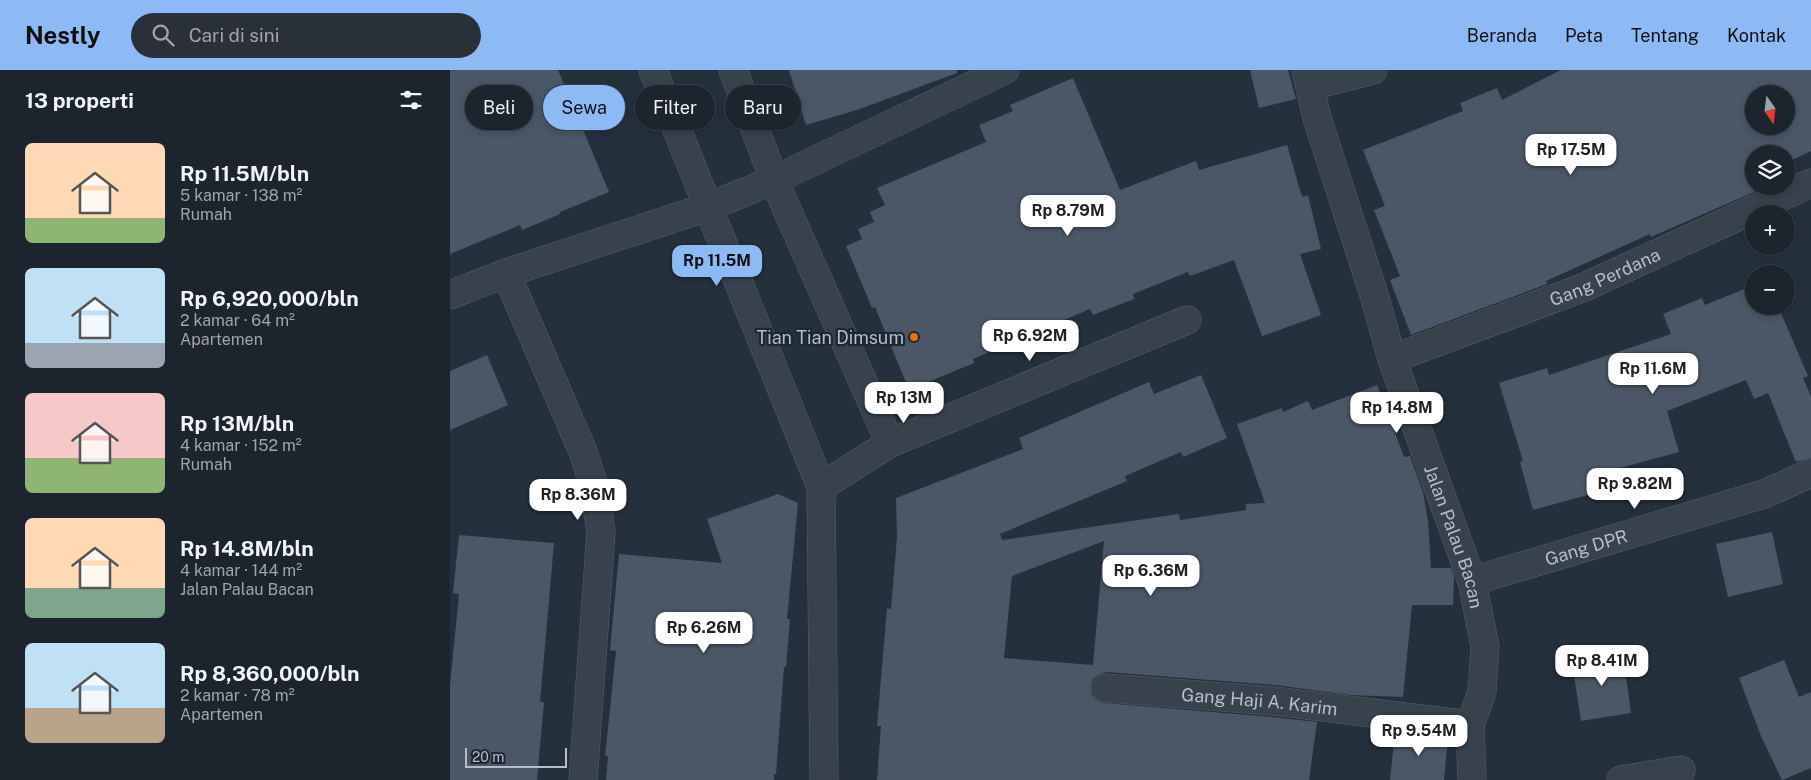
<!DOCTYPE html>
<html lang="id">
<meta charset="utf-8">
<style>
:root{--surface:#1c242e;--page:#29303a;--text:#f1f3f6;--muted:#a0a4aa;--line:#3a414a;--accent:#8db9f5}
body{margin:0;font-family:"Public Sans",sans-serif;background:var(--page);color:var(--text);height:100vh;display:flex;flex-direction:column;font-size:19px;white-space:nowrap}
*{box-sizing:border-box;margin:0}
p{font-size:16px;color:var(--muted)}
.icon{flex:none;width:28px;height:28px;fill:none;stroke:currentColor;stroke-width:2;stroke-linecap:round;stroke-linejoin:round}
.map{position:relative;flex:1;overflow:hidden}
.sheet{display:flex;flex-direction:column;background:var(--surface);width:450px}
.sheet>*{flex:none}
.hud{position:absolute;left:15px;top:15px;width:475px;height:45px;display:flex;gap:10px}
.needle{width:32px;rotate:166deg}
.controls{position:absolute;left:1295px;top:15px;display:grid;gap:10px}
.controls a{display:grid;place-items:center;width:50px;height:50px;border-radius:50%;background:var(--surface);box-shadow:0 2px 8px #0003,0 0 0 1px var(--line);font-size:25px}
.scale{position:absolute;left:15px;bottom:12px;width:102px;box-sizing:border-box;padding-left:5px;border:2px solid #b4bdc8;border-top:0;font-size:14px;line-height:18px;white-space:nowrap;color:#b4bdc8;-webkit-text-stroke:4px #1d2732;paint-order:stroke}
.price{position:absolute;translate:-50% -42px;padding:0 11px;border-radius:10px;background:#fff;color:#222;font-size:16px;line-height:32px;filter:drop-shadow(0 1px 2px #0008)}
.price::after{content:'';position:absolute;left:50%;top:30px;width:15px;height:11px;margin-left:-8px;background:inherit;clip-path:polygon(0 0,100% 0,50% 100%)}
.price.current{background:var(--accent);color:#111}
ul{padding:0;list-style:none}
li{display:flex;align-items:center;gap:15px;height:125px;padding:0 25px}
li span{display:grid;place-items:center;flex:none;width:140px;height:100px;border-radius:8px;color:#555}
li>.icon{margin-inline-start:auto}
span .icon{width:60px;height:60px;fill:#fffc;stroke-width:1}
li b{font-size:21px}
h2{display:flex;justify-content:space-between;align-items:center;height:60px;padding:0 25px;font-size:21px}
.pill{padding:0 18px;border-radius:22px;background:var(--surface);box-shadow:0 2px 8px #0003,0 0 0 1px var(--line);font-size:18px;line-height:45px}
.pill.current{background:var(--accent);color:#111}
header{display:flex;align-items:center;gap:30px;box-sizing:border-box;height:70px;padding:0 25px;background:var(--accent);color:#111}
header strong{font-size:24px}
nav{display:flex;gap:28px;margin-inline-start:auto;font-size:18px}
.search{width:350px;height:45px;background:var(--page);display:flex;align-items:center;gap:12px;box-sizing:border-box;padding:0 18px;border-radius:28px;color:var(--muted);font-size:19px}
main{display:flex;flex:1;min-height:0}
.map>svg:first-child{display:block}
</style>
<header>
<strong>Nestly</strong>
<div class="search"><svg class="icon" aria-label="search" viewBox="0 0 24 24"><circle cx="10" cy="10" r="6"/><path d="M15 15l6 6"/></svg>Cari di sini</div>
<nav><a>Beranda</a><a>Peta</a><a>Tentang</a><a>Kontak</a></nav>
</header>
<main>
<section class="sheet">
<h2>13 properti<svg class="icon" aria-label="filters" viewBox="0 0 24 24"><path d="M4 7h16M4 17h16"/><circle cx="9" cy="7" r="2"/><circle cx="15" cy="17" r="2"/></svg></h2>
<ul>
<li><span style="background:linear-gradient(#ffd9b3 75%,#8fb573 0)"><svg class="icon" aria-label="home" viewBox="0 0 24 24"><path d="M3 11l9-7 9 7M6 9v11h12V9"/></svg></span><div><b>Rp 11.5M/bln</b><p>5 kamar · 138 m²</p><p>Rumah</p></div></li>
<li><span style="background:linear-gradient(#bfe0f5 75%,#9aa5b1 0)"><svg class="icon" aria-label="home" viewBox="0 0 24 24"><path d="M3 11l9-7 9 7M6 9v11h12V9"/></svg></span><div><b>Rp 6,920,000/bln</b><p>2 kamar · 64 m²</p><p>Apartemen</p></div></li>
<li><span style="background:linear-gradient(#f6c9c9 65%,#8fb573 0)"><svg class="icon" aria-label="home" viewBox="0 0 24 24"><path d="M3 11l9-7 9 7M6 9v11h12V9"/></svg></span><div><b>Rp 13M/bln</b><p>4 kamar · 152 m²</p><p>Rumah</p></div></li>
<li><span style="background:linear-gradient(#ffd9b3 70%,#7fa58c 0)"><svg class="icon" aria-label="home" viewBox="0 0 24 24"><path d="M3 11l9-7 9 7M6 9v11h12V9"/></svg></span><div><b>Rp 14.8M/bln</b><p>4 kamar · 144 m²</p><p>Jalan Palau Bacan</p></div></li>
<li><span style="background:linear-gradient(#bfe0f5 65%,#b9a48a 0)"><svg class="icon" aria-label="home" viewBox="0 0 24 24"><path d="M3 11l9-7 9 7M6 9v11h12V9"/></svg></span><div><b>Rp 8,360,000/bln</b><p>2 kamar · 78 m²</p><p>Apartemen</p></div></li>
</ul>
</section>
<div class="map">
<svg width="1361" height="710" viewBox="0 0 1361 710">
<rect width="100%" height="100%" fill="#25303d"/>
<path fill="#4b5766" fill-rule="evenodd" d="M 0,0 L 108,0 L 159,122 L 110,142 L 110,144 L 72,160 L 70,155 L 0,184 Z
M 339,0 L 507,0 L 507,3 L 407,40 L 356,55 Z
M 800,0 L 838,0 L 846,29 L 809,38 Z
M 1111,0 L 1361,0 L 1361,81 L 1336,93 L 1336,84 L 1304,84 L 1304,122 L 1201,167 L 1200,164 L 1096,211 L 1097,214 L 961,265 L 940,210 L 950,206 L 924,140 L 935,136 L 913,80 L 1013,41 L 1010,33 L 1047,18 L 1052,30 ZM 1304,24 L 1336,24 L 1336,56 L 1304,56 Z
M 623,8 L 670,120 L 746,91 L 749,100 L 837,75 L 852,127 L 858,125 L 871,179 L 850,184 L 871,245 L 812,266 L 784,190 L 740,206 L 738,202 L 683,224 L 684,229 L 643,245 L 640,239 L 523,289 L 524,293 L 459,320 L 425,237 L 422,238 L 396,176 L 412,169 L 408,159 L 424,152 L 420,142 L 435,135 L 427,118 L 536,72 L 529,55 L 563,41 L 560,35 Z
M 1304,215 L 1304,236 L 1328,236 L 1358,306 L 1353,308 L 1361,327 L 1361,388 L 1346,392 L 1318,323 L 1304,329 L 1296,310 L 1217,341 L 1229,382 L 1141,406 L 1145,423 L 1083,440 L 1070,392 L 1073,391 L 1049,313 L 1097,298 L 1099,305 L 1221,264 L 1213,244 L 1252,228 L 1255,235 Z
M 37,285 L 58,335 L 0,360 L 0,301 Z
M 751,305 L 777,368 L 733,387 L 731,382 L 675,406 L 677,411 L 550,464 L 552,470 L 729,444 L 730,450 L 796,440 L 796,434 L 815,433 L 787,354 L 832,338 L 833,342 L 858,331 L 862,340 L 927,315 L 954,387 L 960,386 L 973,422 L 978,451 L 981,498 L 1001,498 L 1004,506 L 1003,535 L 962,535 L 953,627 L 900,625 L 825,615 L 657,602 L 650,604 L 643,609 L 641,616 L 642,625 L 648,631 L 654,633 L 822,647 L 867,652 L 859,710 L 427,710 L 431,656 L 427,656 L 437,538 L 441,539 L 447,467 L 446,428 L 573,379 L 569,368 L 699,312 L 704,324 ZM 654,471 L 643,595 L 554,588 L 562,506 Z
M 328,424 L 348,433 L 337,549 L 340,549 L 336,597 L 334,597 L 326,704 L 324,704 L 324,710 L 156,710 L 158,686 L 155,686 L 166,581 L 160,580 L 169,484 L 272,493 L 257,449 Z
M 1322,462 L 1333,514 L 1278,527 L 1266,474 Z
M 9,465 L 104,473 L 90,632 L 94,632 L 87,710 L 0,710 L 0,616 L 9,524 L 3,523 Z
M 1173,584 L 1181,643 L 1131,651 L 1122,592 Z
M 1334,590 L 1349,627 L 1361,622 L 1361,698 L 1332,710 L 1311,666 L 1289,608 Z
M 945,662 L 998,668 L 994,710 L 940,710 Z"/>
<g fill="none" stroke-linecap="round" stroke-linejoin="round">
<defs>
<g id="minor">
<path d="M 203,0 L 371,417"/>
<path d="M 283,0 L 324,110 L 440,373 L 371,417 L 374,710"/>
<path d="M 860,16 L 923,0"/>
<path d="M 56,203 L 134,384 L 144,416 L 151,462 L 133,710"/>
<path d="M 0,225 L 56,203 L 258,137 L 324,110 L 555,0"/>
<path id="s1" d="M 942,289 L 1132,218 L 1361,113"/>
<path d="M 440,373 L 737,250"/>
<path id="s2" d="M 1022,511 L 1314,424 L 1361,403"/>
<path id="s3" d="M 656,618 L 824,631 L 1020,655"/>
<path d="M 1171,710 L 1231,700"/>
</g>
<g id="tertiary">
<path id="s4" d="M 856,0 L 867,48 L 925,228 L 942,289 L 1022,511 L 1035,577 L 1032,622 L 1020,655 L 1022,710"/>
</g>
</defs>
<use href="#minor" stroke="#56606b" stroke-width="29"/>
<use href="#tertiary" stroke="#56606b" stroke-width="29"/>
<use href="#minor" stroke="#38424d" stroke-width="28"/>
<use href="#tertiary" stroke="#38424d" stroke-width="28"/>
</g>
<circle fill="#e8710a" stroke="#1d2732" stroke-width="2" cx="464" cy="267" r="5"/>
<g text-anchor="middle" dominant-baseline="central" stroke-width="4.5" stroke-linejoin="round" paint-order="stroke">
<g font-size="18" fill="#b4bdc8" stroke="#1d2732">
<text stroke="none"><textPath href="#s1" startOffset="228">Gang Perdana</textPath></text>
<text stroke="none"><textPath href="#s4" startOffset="490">Jalan Palau Bacan</textPath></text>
<text stroke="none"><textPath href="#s2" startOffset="119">Gang DPR</textPath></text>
<text stroke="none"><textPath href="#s3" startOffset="154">Gang Haji A. Karim</textPath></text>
</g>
<g font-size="18" fill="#b4bdc8" stroke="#1d2732" text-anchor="end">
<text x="454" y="267">Tian Tian Dimsum</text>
</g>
</g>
</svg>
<div class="controls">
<a><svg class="needle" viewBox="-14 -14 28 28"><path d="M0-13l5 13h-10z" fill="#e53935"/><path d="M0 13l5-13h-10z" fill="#a0a4aa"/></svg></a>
<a><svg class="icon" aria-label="layers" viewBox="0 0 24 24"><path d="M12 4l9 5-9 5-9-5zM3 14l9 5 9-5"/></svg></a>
<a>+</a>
<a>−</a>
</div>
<div class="scale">20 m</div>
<b class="price" style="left:1121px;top:106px">Rp 17.5M</b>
<b class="price" style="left:618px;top:167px">Rp 8.79M</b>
<b class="price current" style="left:267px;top:217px">Rp 11.5M</b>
<b class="price" style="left:580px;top:292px">Rp 6.92M</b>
<b class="price" style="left:1203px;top:325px">Rp 11.6M</b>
<b class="price" style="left:454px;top:354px">Rp 13M</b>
<b class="price" style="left:947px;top:364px">Rp 14.8M</b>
<b class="price" style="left:1185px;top:440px">Rp 9.82M</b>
<b class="price" style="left:128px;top:451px">Rp 8.36M</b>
<b class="price" style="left:701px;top:527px">Rp 6.36M</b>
<b class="price" style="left:254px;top:584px">Rp 6.26M</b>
<b class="price" style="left:1152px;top:617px">Rp 8.41M</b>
<b class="price" style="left:969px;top:687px">Rp 9.54M</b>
<div class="hud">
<a class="pill">Beli</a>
<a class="pill current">Sewa</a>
<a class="pill">Filter</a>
<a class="pill">Baru</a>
</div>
</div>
</main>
